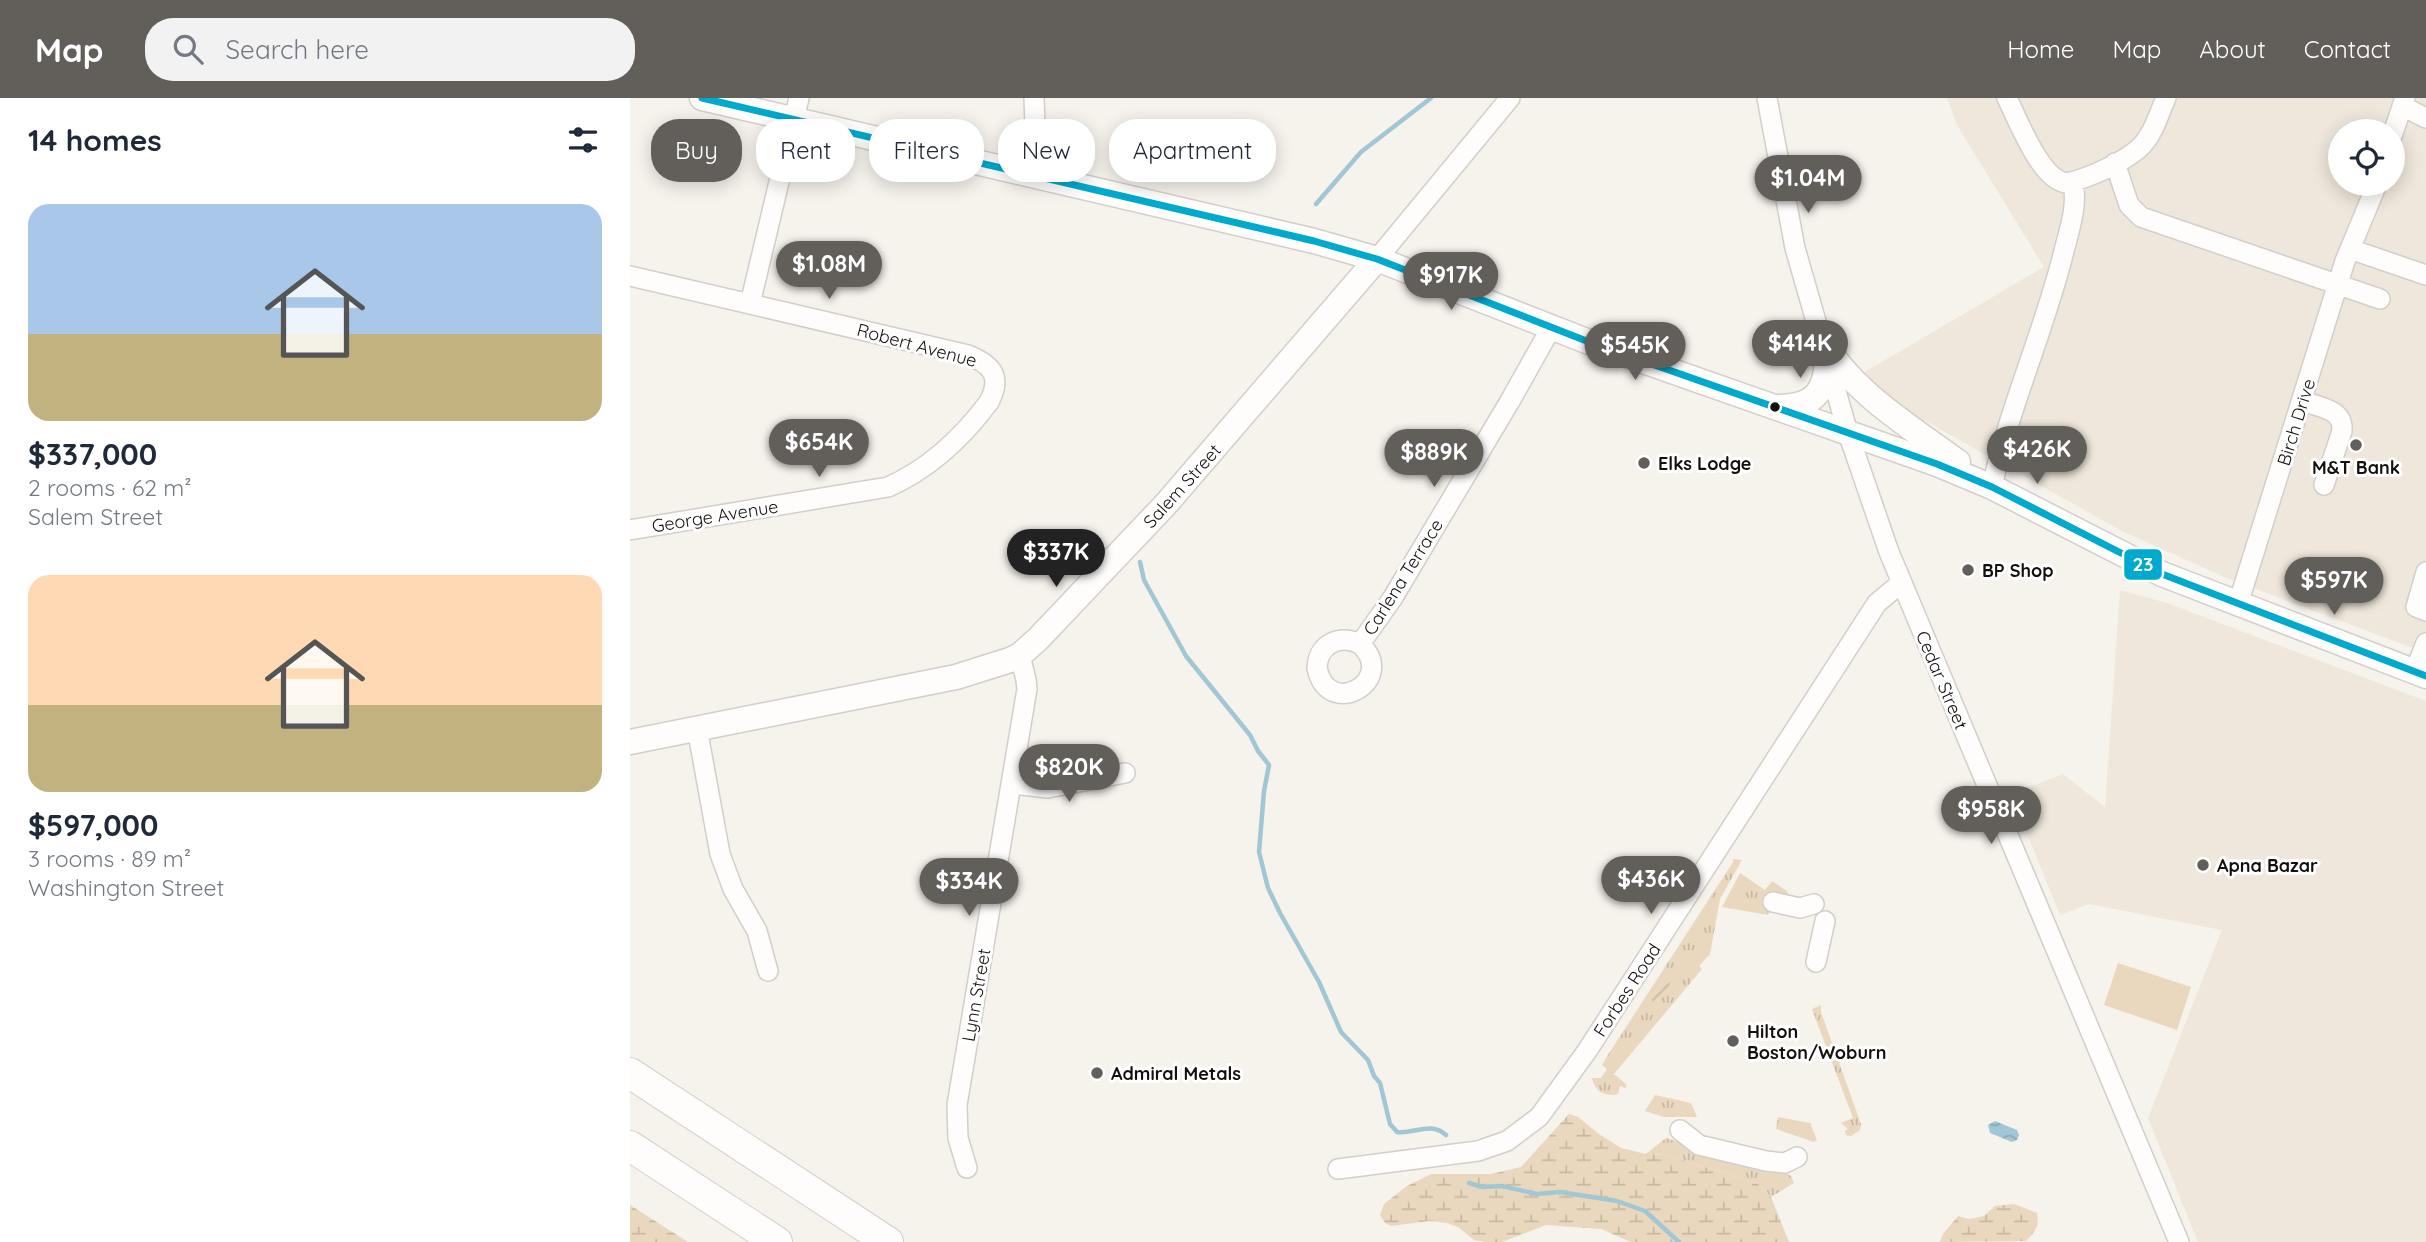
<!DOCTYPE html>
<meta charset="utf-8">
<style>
:root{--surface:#fff;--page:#f2f2f3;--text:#1f2937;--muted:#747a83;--accent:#625f5b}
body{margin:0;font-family:Quicksand,sans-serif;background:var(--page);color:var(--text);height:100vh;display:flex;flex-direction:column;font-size:26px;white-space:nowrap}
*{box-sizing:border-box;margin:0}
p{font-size:23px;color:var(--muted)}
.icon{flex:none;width:38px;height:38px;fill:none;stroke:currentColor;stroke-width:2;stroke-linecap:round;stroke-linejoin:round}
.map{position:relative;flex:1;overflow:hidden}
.sheet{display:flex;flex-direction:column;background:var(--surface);width:630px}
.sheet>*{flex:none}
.banner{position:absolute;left:21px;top:21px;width:665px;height:63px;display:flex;gap:14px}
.tools{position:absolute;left:1698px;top:21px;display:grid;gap:14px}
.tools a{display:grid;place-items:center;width:77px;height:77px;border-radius:50%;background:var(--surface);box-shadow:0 4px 18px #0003;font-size:35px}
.price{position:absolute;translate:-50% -60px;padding:0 16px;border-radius:24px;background:var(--accent);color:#fff;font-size:23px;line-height:46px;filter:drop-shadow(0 2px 4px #0008)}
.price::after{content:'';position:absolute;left:50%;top:42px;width:21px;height:16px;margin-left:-10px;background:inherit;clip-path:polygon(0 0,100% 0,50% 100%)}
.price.on{background:#222;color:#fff}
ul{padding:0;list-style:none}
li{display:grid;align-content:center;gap:14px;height:371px;padding:0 28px}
li span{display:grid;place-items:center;height:217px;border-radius:21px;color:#555}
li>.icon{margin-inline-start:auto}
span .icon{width:126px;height:126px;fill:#fffc;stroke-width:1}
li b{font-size:30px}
h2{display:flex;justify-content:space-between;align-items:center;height:84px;padding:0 28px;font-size:30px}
.pill{padding:0 24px;border-radius:28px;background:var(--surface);box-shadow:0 4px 18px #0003;font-size:24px;line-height:63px}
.pill.on{background:var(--accent);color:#fff}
header{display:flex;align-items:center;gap:42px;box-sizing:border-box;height:98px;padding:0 35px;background:var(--accent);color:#fff}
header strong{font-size:33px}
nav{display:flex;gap:38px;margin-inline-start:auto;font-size:24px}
.search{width:490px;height:63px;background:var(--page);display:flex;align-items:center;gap:18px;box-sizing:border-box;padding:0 24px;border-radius:28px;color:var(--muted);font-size:26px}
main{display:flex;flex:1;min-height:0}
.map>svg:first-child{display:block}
</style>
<header>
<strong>Map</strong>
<div class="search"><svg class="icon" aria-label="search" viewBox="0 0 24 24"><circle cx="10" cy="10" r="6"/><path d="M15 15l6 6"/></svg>Search here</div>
<nav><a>Home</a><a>Map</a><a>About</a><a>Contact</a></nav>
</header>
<main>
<section class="sheet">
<h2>14 homes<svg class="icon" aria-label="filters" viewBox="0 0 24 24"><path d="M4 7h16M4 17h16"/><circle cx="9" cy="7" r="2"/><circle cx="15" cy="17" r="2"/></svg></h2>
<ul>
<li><span style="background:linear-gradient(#a9c7e8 60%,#c2b280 0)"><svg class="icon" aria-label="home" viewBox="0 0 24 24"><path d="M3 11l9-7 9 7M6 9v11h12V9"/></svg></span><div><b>$337,000</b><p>2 rooms · 62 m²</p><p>Salem Street</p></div></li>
<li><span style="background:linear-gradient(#ffd9b3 60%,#c2b280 0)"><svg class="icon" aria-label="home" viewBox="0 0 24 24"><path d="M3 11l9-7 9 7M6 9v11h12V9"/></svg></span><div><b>$597,000</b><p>3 rooms · 89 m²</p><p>Washington Street</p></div></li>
</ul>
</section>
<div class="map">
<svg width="1796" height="1144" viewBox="0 0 1796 1144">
<defs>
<pattern id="grass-tufts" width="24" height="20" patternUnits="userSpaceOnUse" patternTransform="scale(1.75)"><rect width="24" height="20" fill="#e9d8bd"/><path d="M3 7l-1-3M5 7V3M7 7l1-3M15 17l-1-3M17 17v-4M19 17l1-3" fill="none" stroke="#c7b8a1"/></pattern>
<pattern id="wetland-marsh" width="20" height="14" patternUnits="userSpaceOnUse" patternTransform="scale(1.75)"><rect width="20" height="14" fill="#e9d8bd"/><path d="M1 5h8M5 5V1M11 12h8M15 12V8" fill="none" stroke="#c7b8a1"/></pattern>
<pattern id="garden-furrows" width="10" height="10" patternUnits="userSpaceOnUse" patternTransform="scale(1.75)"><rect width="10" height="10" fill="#e9d8bd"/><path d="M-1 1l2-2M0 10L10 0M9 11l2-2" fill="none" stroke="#c7b8a1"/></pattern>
<pattern id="water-waves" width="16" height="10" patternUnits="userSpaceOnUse" patternTransform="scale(1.75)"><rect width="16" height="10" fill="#a0c7d5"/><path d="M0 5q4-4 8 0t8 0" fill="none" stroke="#89aab6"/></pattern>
</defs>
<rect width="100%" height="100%" fill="#f6f2ec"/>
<path fill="#efe7db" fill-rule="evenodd" d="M 1317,0 L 1796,0 L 1796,555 L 1592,478 L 1492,433 L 1281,315 L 1252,295 L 1233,275 L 1414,169 L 1327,27 ZM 1710,33 L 1762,33 L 1762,86 L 1710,86 Z
M 1490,492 L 1537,505 L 1796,603 L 1796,1144 L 1568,1144 L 1518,1020 L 1592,832 L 1459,806 L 1430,817 L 1381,696 L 1433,676 L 1475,709 Z"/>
<path fill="url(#grass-tufts)" d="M 1103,761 L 1112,762 L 1090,801 L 1080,856 L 1069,868 L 1072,871 L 984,976 L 997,987 L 995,990 L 990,988 L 988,996 C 975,999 965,994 962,980 L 971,980 L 977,971 L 972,967 L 976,960 L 1103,764 Z
M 1110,775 L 1135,792 L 1142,783 L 1157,793 L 1158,796 L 1142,799 L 1138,817 L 1092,809 Z
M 1191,907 L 1191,914 L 1231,1026 L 1230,1032 L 1221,1038 L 1216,1037 L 1215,1033 L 1218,1031 L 1211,1025 L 1223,1020 L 1182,911 Z
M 1025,997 L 1061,1005 L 1067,1019 L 1034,1019 L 1015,1013 Z
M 1148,1019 L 1180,1025 L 1187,1042 L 1184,1044 L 1146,1031 Z
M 1036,1040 L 1157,1076 L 1161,1078 L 1164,1085 L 1141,1099 L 1127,1085 L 1036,1057 L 1016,1056 Z"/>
<path fill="url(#wetland-marsh)" d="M 939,1016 L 948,1019 L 969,1036 L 991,1050 L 1016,1056 L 1036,1057 L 1127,1085 L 1141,1099 L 1159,1144 L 1001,1144 L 971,1131 L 916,1127 L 872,1144 L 856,1144 L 844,1142 L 828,1129 L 817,1125 L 799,1123 L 761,1128 L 755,1125 L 750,1117 L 754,1106 L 777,1088 L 801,1076 L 861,1076 L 891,1069 Z
M 1384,1106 L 1407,1115 C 1410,1128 1405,1134 1396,1143 L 1310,1144 L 1313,1136 L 1328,1118 L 1339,1121 L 1354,1118 L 1365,1108 Z
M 0,1107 L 58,1144 L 0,1144 Z"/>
<path fill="#e9d8bd" d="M 1488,865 L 1561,889 L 1547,932 L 1474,907 Z"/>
<path fill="url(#garden-furrows)" d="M 1034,879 L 1040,885 L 1037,894 L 1027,905 L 1023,905 L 1020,897 C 1022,890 1026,882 1034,879 Z"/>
<path fill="url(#water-waves)" d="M 1365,1023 L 1387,1032 L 1389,1037 L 1387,1042 L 1382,1044 L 1360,1035 L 1358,1027 Z"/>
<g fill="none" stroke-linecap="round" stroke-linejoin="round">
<path stroke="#a0c7d5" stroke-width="4.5" d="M 686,106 L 731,54 L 801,0
M 510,464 L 514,482 L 556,558 L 620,637 L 628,653 L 639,667 L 634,693 L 629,754 L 638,790 L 650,815 L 689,884 L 711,934 L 738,962 L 744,978 L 750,985 L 760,1026 L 767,1034 C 785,1036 801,1023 816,1037
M 839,1085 L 852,1089 L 872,1088 L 907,1096 L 930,1094 L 987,1103 L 1015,1113 L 1049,1144"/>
<defs>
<path id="minor" d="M 1137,0 L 1165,150 L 1218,335 L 1259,454 L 1549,1144
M 1377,0 C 1388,22 1411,83 1437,85 C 1459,80 1500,62 1514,45 C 1525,32 1529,15 1536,0
M 1772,8 L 1796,20
M 1762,38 L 1775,0
M 1485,65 L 1499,107 L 1511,119 L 1750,201
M 399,77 L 405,27 L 404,0
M 1720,151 L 1796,177
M 747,161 L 880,0
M 0,178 L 338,257 C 363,267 372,279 359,304 C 332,340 299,371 258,389 L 0,432
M 120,206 L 169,0
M 1672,303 C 1689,309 1714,311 1712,333 L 1694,387
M 1362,389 C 1379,310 1413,236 1433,157 C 1439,132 1448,109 1443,84
M 1796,474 L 1786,509 L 1796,513
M 1608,506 L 1715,163 L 1747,86
M 730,546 C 709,536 688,546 687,570 C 698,623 769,582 730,546 L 762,501 L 880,303 L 921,230
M 1785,573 L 1796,545
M 67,630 L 90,756 L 103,791 L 127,833 L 138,873
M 381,686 L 418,690 L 495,675
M 1143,804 L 1170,810 L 1184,806
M 1186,864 L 1195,823
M 1050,1032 L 1069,1047 L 1136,1063 L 1155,1065 L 1167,1059
M 337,1070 L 328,1040 L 327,1007 L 397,591 L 396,582 L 390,557
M 708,1071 L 848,1053 L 877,1043 L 909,1019 L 957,953 L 1247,505 L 1271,485"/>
<path id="major" d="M 72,0 L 684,143 L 747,161 L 959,244 L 1307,366 L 1362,389 L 1532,476 L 1796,578
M 1190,240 C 1223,295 1278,327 1328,364
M 1149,309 C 1183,308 1195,296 1197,262
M 0,644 L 326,579 L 380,562 L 390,557 L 408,541 L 536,406 L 747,161"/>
<path id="highway" d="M 0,975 L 258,1144
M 0,1048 L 147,1144"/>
</defs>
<use href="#minor" stroke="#d2cfca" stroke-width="22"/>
<use href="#major" stroke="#d2cfca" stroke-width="27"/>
<use href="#highway" stroke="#d2cfca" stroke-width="32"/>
<use href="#minor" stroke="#fefdfc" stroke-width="19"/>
<use href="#major" stroke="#fefdfc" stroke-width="24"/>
<use href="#highway" stroke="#fefdfc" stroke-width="30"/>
<defs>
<path id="bus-1" d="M 72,0 L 684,143 L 747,161 L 959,244 L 1307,366 L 1362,389 L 1532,476 L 1796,578"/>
</defs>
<use href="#bus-1" stroke="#fff" stroke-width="12"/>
<use href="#bus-1" stroke="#00a9ce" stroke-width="7"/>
</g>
<circle fill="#13100d" stroke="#fff" stroke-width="2.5" cx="1145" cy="309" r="6"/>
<g fill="#625f5b" stroke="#fff" stroke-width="2.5">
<circle cx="1726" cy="347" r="7"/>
<circle cx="1014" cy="365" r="7"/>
<circle cx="1338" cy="472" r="7"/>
<circle cx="1573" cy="767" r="7"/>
<circle cx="1103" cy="943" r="7"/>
<circle cx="467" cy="975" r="7"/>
</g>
<g text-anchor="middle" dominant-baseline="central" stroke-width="6" stroke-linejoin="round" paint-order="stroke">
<g font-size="18" fill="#13100d" stroke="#fff">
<text transform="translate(287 247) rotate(15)">Robert Avenue</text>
<text transform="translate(1666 324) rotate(-73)">Birch Drive</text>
<text transform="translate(552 388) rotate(-48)">Salem Street</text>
<text transform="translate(85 418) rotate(-9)">George Avenue</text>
<text transform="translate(773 479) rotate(-58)">Carlena Terrace</text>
<text transform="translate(1312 582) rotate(67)">Cedar Street</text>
<text transform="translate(997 892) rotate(-57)">Forbes Road</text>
<text transform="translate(346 897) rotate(-80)">Lynn Street</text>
</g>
<g font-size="18" font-weight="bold" fill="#13100d" stroke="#fff" text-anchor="start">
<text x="1028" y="365">Elks Lodge</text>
<text x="1726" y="369" text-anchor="middle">M&amp;T Bank</text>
<text x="1352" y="472">BP Shop</text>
<text x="1587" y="767">Apna Bazar</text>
<text x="1117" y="933">Hilton<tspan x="1117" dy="21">Boston/Woburn</tspan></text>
<text x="481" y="975">Admiral Metals</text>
</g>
</g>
<rect stroke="#fff" stroke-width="2.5" x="1493" y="450" width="40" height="33" rx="7" fill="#00a9ce"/>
<g font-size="19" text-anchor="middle" font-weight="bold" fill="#fff">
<text x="1513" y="473">23</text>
</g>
</svg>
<div class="tools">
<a><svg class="icon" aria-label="locate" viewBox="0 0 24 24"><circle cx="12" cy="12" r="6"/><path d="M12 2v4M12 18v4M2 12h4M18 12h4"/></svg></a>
</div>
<b class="price" style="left:1178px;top:117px">$1.04M</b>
<b class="price" style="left:199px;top:203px">$1.08M</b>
<b class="price" style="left:821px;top:214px">$917K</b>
<b class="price" style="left:1170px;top:282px">$414K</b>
<b class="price" style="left:1005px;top:284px">$545K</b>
<b class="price" style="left:189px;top:381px">$654K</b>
<b class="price" style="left:1407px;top:388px">$426K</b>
<b class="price" style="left:804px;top:391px">$889K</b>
<b class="price on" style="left:426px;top:491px">$337K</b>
<b class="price" style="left:1704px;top:519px">$597K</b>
<b class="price" style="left:439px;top:706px">$820K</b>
<b class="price" style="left:1361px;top:748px">$958K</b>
<b class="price" style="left:1021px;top:818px">$436K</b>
<b class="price" style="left:339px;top:820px">$334K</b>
<div class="banner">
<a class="pill on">Buy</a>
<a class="pill">Rent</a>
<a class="pill">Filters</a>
<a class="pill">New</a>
<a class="pill">Apartment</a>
</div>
</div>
</main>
